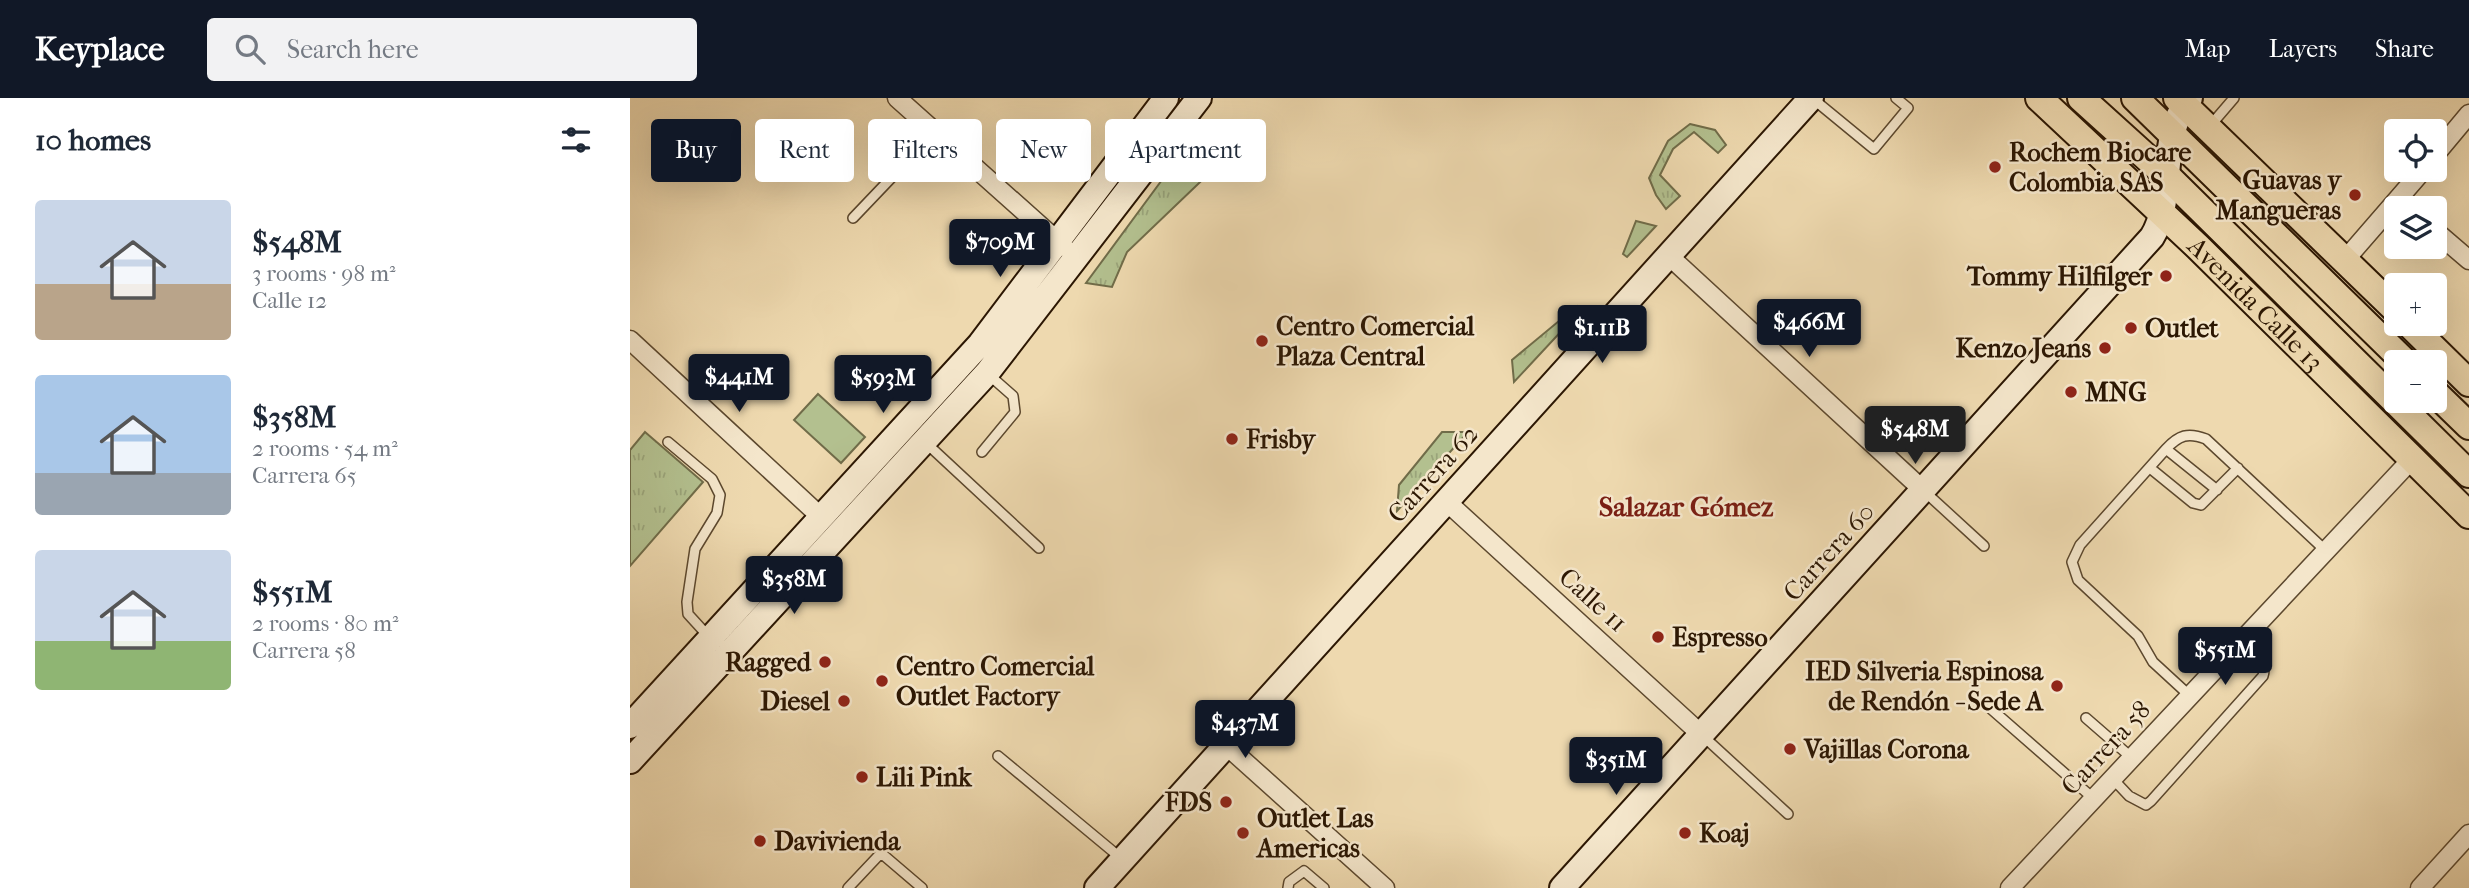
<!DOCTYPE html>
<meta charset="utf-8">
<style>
:root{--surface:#fff;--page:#f2f2f3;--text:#1f2937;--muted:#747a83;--accent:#111827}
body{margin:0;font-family:"IM FELL French Canon",serif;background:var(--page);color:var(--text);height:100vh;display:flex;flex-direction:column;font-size:26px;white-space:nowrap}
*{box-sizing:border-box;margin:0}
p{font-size:23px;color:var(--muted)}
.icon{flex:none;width:38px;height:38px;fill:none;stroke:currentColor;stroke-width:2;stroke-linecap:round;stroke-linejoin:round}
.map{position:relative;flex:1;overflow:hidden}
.drawer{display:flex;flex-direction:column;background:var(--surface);width:630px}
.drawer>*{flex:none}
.banner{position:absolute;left:21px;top:21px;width:665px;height:63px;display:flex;gap:14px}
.controls{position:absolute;left:1754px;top:21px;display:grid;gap:14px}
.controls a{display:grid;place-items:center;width:63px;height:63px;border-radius:7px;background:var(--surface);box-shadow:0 7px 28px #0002;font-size:35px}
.price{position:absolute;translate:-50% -60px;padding:0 16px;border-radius:7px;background:var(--accent);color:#fff;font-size:23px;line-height:46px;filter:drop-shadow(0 2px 4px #0008)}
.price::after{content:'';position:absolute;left:50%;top:42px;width:21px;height:16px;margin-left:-10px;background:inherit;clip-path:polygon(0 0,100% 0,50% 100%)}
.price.on{background:#222;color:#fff}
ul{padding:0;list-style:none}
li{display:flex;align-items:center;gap:21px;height:175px;padding:0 35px}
li span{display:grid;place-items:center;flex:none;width:196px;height:140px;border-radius:7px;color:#555}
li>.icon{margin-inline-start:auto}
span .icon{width:84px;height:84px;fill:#fffc;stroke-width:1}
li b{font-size:30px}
h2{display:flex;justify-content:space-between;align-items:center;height:84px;padding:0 35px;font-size:30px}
.pill{padding:0 24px;border-radius:7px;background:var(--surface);box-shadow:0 7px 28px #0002;font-size:24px;line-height:63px}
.pill.on{background:var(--accent);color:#fff}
header{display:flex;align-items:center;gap:42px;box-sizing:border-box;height:98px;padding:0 35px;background:var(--accent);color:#fff}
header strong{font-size:33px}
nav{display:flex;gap:38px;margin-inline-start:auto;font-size:24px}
.search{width:490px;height:63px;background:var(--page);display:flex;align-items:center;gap:18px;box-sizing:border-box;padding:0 24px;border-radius:7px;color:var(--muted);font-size:26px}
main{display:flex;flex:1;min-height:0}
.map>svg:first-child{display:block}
</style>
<header>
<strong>Keyplace</strong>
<div class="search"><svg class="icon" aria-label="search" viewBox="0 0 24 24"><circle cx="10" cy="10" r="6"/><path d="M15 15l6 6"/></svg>Search here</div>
<nav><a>Map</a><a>Layers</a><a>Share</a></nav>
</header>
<main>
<section class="drawer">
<h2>10 homes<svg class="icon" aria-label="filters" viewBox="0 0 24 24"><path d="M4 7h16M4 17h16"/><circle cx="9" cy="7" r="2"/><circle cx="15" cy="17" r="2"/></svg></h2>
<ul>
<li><span style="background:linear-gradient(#c9d6e8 60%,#b9a48a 0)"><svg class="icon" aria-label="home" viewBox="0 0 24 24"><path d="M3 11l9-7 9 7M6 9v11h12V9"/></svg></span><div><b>$548M</b><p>3 rooms · 98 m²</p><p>Calle 12</p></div></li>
<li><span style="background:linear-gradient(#a9c7e8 70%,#9aa5b1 0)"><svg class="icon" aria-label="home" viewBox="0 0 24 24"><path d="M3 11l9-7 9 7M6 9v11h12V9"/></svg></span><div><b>$358M</b><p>2 rooms · 54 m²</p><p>Carrera 65</p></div></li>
<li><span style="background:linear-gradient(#c9d6e8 65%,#8fb573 0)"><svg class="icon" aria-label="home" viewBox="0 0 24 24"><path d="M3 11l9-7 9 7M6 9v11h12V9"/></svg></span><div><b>$551M</b><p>2 rooms · 80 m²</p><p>Carrera 58</p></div></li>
</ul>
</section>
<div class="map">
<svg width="1839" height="790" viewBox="0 0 1839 790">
<defs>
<pattern id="grass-tufts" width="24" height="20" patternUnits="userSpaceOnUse" patternTransform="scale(1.75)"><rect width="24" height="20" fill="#b3c08f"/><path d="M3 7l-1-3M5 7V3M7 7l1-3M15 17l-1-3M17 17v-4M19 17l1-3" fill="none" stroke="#9aa47a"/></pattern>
</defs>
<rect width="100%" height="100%" fill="#eed9af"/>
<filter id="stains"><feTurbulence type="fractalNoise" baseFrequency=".00286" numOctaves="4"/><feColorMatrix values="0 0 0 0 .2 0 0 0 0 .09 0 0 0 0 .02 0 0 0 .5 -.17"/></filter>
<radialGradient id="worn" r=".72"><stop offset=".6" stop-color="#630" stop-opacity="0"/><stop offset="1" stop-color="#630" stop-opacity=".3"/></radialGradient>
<path fill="url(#grass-tufts)" stroke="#706c49" stroke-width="2" d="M 1060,26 L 1085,32 L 1096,47 L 1088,55 L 1064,34 L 1043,51 L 1030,77 L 1050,98 L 1036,111 L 1026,97 L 1019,80 L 1038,43 Z
M 571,29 L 591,64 L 497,154 L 482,189 L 456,185 Z
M 1006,123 L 1026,128 L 997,159 L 993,156 Z
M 947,208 L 951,212 L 884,284 L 882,262 Z
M 15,334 L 73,384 L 0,468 L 0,352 Z
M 812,334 L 838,334 L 767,413 L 769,387 Z"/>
<path fill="#b3c08f" stroke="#706c49" stroke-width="2" d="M 188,296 L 235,339 L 211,365 L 164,322 Z"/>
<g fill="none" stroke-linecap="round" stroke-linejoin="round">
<defs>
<path id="lane" d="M 1182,0 L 1244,51 L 1278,10 L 1266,0
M 1580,28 L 1604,0
M 223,120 L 305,34
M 38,344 L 82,381 L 90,397 L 87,415 L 65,451 L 57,504 L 58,516 L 79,539
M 295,344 L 409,450
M 1536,351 L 1587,392
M 352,354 L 385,314 L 383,298 L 358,276
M 1520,370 L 1563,405 L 1571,407 L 1608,370
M 1294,393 L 1354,448
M 1560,598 L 1523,564 L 1508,538 L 1448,482 L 1442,464 L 1450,447 L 1536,351 C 1549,337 1558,334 1576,341 L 1696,453
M 1360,610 L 1464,701
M 1456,620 L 1502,660
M 1073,638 L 1158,716
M 368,658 L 492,761
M 1483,681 L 1499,698 L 1516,707 L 1521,703 L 1633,578 C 1638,562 1622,554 1610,544
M 218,790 L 251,755 L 292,790
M 658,790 L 659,784 L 674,773 L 694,790"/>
<path id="street" d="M 267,0 L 434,149
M 1804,58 L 1839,16
M 1804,132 L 1839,162
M 1039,158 L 1294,393
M 1715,162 L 1793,72
M 0,242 L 191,419
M 817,404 L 1073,638
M 597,648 L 755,790
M 1380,790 L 1782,361
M 1790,790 L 1839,736"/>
<path id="secondary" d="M 0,628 L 350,246 L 536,0
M 0,663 L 357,275 L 569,0
M 467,790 L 1181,0
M 932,790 L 1522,139 C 1546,101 1527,37 1560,0"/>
<g id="primary">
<path id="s1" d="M 1409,0 L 1568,149 L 1839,417"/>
<path d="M 1451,0 L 1535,76 L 1839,376"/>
<path d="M 1505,0 L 1775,264"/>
<path d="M 1547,0 L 1766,212"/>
<path d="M 1779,226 L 1839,285"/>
<path d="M 1804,294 L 1839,328"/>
</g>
</defs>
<use href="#lane" stroke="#5c482e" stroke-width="12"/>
<use href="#street" stroke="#5c482e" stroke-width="21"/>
<use href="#secondary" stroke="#2c1703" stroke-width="28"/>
<use href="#primary" stroke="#2c1703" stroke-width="30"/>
<use href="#lane" stroke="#f4e6cb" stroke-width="9"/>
<use href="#street" stroke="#f4e6cb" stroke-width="18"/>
<use href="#secondary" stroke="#f4e6cb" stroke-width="24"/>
<use href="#primary" stroke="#eed9af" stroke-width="26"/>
</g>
<g fill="#8f2418" stroke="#f4e6cb" stroke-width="2.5">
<circle cx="1365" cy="69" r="7"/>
<circle cx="1725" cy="97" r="7"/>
<circle cx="1536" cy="178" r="7"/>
<circle cx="1501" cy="230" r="7"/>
<circle cx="632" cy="243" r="7"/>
<circle cx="1475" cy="250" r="7"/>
<circle cx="1441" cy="294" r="7"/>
<circle cx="602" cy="341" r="7"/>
<circle cx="1028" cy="539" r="7"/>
<circle cx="195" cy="564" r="7"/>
<circle cx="252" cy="583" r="7"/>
<circle cx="1427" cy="588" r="7"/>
<circle cx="214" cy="603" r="7"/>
<circle cx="1160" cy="651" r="7"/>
<circle cx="232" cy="679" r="7"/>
<circle cx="596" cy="704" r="7"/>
<circle cx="613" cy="735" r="7"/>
<circle cx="1055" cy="735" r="7"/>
<circle cx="130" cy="743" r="7"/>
</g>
<g text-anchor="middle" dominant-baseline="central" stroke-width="5" stroke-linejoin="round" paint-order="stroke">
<g font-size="26" font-weight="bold" fill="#2c1703" stroke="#f4e6cb" text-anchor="start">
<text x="1379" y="54">Rochem Biocare<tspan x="1379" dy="30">Colombia SAS</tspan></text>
<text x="1711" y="82" text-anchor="end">Guavas y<tspan x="1711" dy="30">Mangueras</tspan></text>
<text x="1522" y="178" text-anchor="end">Tommy Hilfilger</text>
<text x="646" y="228">Centro Comercial<tspan x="646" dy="30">Plaza Central</tspan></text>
<text x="1515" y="230">Outlet</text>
<text x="1461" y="250" text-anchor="end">Kenzo Jeans</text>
<text x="1455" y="294">MNG</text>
<text x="616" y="341">Frisby</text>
<text x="1042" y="539">Espresso</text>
<text x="181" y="564" text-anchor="end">Ragged</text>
<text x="266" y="568">Centro Comercial<tspan x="266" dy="30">Outlet Factory</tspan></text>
<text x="1413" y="573" text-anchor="end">IED Silveria Espinosa<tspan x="1413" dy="30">de Rendón - Sede A</tspan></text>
<text x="200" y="603" text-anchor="end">Diesel</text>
<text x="1174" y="651">Vajillas Corona</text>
<text x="246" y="679">Lili Pink</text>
<text x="582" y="704" text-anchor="end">FDS</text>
<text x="627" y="720">Outlet Las<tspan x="627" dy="30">Americas</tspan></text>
<text x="1069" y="735">Koaj</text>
<text x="144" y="743">Davivienda</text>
</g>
<g font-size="26" fill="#2c1703" stroke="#f4e6cb">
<text stroke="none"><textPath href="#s1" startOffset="299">Avenida Calle 13</textPath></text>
<text transform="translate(803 376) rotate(-48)">Carrera 62</text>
<text transform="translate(1199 454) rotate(-48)">Carrera 60</text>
<text transform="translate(963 502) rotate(42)">Calle 11</text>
<text transform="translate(1476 650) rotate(-47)">Carrera 58</text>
</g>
<g font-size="28" font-weight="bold" fill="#7a1f14" stroke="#f4e6cb">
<text x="1056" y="408">Salazar Gómez</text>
</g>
</g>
<rect width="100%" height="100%" filter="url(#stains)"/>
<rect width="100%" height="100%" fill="url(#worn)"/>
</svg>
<div class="controls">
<a><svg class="icon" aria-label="locate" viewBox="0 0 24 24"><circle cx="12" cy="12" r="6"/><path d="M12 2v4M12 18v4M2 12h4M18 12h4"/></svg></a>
<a><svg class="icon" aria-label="layers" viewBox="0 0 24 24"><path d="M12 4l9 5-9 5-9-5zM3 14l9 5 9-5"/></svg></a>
<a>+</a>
<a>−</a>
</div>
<b class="price" style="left:370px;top:181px">$709M</b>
<b class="price" style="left:1179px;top:261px">$466M</b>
<b class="price" style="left:972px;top:267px">$1.11B</b>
<b class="price" style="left:109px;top:316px">$441M</b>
<b class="price" style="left:253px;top:317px">$593M</b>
<b class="price on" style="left:1285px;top:368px">$548M</b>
<b class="price" style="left:164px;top:518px">$358M</b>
<b class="price" style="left:1595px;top:589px">$551M</b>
<b class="price" style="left:615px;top:662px">$437M</b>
<b class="price" style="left:986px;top:699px">$351M</b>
<div class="banner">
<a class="pill on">Buy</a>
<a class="pill">Rent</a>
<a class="pill">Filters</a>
<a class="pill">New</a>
<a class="pill">Apartment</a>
</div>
</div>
</main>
